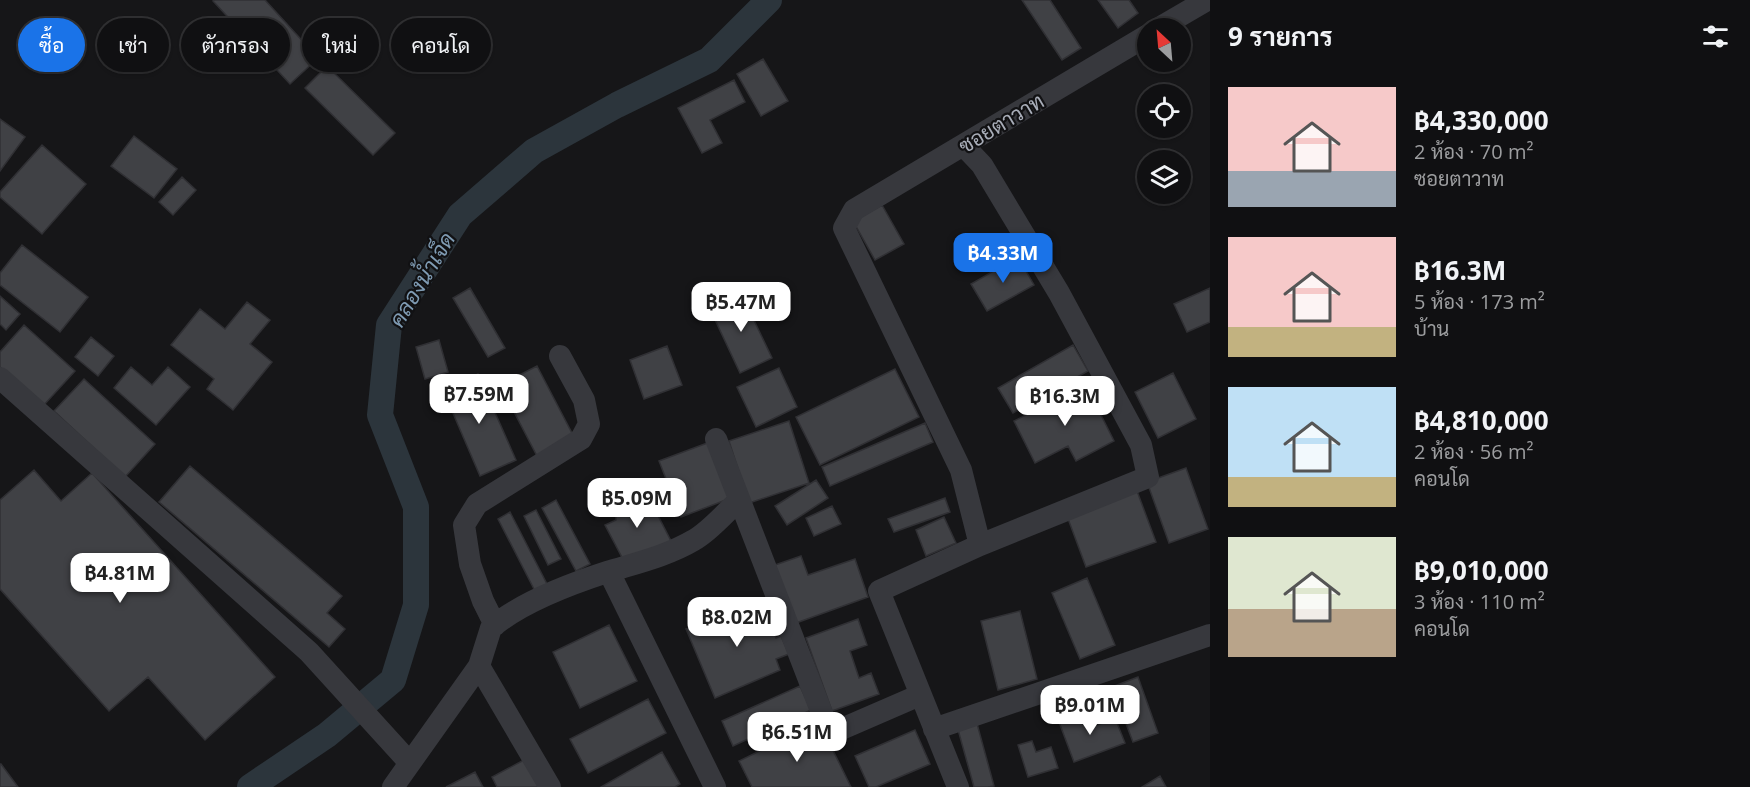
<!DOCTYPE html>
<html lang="th">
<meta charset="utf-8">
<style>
:root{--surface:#101012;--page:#1e1e20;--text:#f1f3f6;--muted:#9c9d9f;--line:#303032;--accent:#1a73e8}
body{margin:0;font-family:"Open Sans",Sarabun,sans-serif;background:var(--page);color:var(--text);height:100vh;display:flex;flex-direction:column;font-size:22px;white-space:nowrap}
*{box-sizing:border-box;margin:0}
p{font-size:20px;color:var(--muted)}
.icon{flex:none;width:33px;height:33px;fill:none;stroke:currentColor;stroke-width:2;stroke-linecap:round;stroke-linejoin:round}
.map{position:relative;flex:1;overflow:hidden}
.sheet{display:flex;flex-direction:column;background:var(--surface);width:540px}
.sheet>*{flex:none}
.hud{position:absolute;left:18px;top:18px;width:570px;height:54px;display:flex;gap:12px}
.needle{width:39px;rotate:334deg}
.fabs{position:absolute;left:1137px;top:18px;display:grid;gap:12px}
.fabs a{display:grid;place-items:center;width:54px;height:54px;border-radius:50%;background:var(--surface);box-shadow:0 2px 4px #0004,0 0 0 2px var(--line);font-size:30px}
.price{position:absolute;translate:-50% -51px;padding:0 14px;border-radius:12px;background:#fff;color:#222;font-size:20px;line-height:39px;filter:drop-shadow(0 2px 3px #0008)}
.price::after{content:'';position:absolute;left:50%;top:36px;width:18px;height:14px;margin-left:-9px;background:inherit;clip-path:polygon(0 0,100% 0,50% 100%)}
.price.on{background:var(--accent);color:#fff}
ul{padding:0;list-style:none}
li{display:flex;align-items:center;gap:18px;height:150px;padding:0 18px}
li span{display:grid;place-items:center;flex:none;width:168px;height:120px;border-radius:0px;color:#555}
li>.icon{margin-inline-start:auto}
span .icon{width:72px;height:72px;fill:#fffc;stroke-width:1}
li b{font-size:26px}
h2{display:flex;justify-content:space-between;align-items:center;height:72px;padding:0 18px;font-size:26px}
.tag{padding:0 21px;border-radius:27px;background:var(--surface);box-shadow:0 2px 4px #0004,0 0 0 2px var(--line);font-size:21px;line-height:54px}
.tag.on{background:var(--accent);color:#fff}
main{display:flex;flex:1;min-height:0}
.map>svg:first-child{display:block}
</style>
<main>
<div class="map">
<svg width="1210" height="787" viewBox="0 0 1210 787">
<rect width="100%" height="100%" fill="#161618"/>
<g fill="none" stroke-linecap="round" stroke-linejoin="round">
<path stroke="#2c353c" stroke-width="26" d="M 250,787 L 327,735 L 393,680 L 416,605 L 416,507 L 380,415 L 389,325 L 460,215 L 534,151 L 617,105 L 709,60 L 769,0"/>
</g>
<path fill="#404145" stroke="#303034" stroke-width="1.5" d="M 215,0 L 265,0 L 318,58 L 290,84 L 213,1 Z
M 1022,0 L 1050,0 L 1081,48 L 1062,60 Z
M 1098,0 L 1129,0 L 1138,13 L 1118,28 Z
M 763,59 L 788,101 L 761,116 L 737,74 Z
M 327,66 L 395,133 L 373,155 L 305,88 Z
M 734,80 L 745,102 L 710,120 L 722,143 L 702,153 L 678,108 Z
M 0,119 L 25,137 L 0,171 Z
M 134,136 L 177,169 L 154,198 L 111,166 Z
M 42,145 L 86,184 L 42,234 L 0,197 L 0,192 Z
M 182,177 L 196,190 L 173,215 L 159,202 Z
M 882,205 L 904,244 L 875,260 L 853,221 Z
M 22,245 L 88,297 L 60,332 L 0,285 L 0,273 Z
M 1018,257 L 1034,285 L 987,311 L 971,284 Z
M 470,288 L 505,348 L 488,357 L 453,298 Z
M 1210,288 L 1210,322 L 1187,332 L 1174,304 Z
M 741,293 L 772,358 L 740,373 L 710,309 Z
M 0,296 L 20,314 L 6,330 L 0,324 Z
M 247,302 L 270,320 L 250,344 L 272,362 L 233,410 L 207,389 L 214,379 L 171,345 L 200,309 L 225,329 Z
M 24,325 L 75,371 L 43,406 L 0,367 L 0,352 Z
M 91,337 L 114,356 L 98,376 L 75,357 Z
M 439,340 L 448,372 L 425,379 L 416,347 Z
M 1073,345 L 1088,371 L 1013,413 L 998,388 Z
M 667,346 L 682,385 L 644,399 L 630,360 Z
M 537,366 L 574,437 L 537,456 L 500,385 Z
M 131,367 L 152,385 L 168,367 L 190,387 L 156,425 L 114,388 Z
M 779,368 L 797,407 L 756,427 L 737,387 Z
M 895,369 L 919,417 L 820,465 L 796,417 Z
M 1173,373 L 1196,419 L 1158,438 L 1135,392 Z
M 478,374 L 516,460 L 480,476 L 443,390 Z
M 84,379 L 155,444 L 125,477 L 54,411 Z
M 1086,385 L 1114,441 L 1076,461 L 1068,446 L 1035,463 L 1014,421 Z
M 789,421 L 809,483 L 749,503 L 729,441 Z
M 925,423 L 933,442 L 830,486 L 822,467 Z
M 710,442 L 731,498 L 681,517 L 659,461 Z
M 190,466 L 342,596 L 327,613 L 345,629 L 329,647 L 159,502 Z
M 1186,468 L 1208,529 L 1169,543 L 1147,482 Z
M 34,470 L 61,501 L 92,473 L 275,677 L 205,740 L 148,677 L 109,711 L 0,589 L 0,500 Z
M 816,480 L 828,498 L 787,525 L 775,506 Z
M 1137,491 L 1156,542 L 1086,567 L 1067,516 Z
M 627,495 L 650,500 L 671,541 L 626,565 L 605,525 L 616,520 L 616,501 Z
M 945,498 L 950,512 L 894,532 L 888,519 Z
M 556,500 L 590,564 L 576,571 L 542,508 Z
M 832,506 L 841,524 L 814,536 L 806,518 Z
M 536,510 L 561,559 L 548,565 L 524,516 Z
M 510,512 L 548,586 L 536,593 L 498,519 Z
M 944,517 L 956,543 L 926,556 L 916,530 Z
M 801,556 L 808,575 L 855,559 L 868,597 L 796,623 L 775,565 Z
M 1087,578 L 1115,645 L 1080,659 L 1052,593 Z
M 759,598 L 776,638 L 781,636 L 789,654 L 776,659 L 780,670 L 715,698 L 686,629 Z
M 1020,611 L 1037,679 L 998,690 L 981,621 Z
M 858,619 L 867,645 L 850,651 L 859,678 L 871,673 L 879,694 L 832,711 L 806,638 Z
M 609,625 L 637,681 L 580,708 L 553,652 Z
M 1138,677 L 1158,733 L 1133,742 L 1112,687 Z
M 800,686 L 811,710 L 733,746 L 722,721 Z
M 648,699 L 666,733 L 588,773 L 570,739 Z
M 1092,711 L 1097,725 L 1115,718 L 1125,743 L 1074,762 L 1059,722 Z
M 976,720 L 994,786 L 988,787 L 974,787 L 957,726 Z
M 819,722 L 851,787 L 752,787 L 739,761 Z
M 915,730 L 930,764 L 876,787 L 869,787 L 855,756 Z
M 1032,741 L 1036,752 L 1051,747 L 1058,768 L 1028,777 L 1018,745 Z
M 662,752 L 680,784 L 675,787 L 601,787 Z
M 524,760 L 539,787 L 497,787 L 492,777 Z
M 0,764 L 1,764 L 18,787 L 0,787 Z
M 475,772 L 483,787 L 446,787 Z
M 1160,776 L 1166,787 L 1142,787 Z"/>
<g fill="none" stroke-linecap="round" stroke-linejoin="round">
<path stroke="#37383d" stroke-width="22" d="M 1159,28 L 1207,0
M 0,378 L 309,652 L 409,762
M 716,439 L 830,734 L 920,695
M 980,545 L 961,470 L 844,228 L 854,210 L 1148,35
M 609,572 L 715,787
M 495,625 L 483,601 L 470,564 L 464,525 L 477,504 L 581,439 L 589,424 L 584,400 L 560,356
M 479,666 L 550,787
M 934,729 L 1210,635
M 393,787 L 479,666 L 491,628 C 521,602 570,584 607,572 C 636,563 667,556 694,540 C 710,531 725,513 739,500
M 958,787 L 879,591 L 980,545 L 1148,477 L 1141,445 L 1059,293 L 982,165 L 963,145"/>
</g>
<g text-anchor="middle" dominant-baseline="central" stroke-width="4.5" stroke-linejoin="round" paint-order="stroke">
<g font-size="21" fill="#a8adb8" stroke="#111113">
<text transform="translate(1001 123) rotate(-31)">ซอยตาวาท</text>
</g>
<g font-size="22" font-style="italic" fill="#7f9bb3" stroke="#111113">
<text transform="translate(421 279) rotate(-59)">คลองน้ำเจ็ด</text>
</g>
</g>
</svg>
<div class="fabs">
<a><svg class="needle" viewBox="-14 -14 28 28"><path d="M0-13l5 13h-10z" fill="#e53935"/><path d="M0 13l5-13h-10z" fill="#9c9d9f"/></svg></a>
<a><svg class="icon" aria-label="locate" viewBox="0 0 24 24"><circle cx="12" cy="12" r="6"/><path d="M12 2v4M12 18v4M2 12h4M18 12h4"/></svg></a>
<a><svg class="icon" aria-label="layers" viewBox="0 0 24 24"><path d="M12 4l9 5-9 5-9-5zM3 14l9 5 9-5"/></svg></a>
</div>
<b class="price on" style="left:1003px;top:284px">฿4.33M</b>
<b class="price" style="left:741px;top:333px">฿5.47M</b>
<b class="price" style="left:479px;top:425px">฿7.59M</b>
<b class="price" style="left:1065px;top:427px">฿16.3M</b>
<b class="price" style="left:637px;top:529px">฿5.09M</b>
<b class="price" style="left:120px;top:604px">฿4.81M</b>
<b class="price" style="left:737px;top:648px">฿8.02M</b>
<b class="price" style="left:1090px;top:736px">฿9.01M</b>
<b class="price" style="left:797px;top:763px">฿6.51M</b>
<div class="hud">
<a class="tag on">ซื้อ</a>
<a class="tag">เช่า</a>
<a class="tag">ตัวกรอง</a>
<a class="tag">ใหม่</a>
<a class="tag">คอนโด</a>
</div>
</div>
<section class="sheet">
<h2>9 รายการ<svg class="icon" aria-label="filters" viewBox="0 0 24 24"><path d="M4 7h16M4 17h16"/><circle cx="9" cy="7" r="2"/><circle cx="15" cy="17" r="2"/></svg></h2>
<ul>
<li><span style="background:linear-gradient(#f6c9c9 70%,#9aa5b1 0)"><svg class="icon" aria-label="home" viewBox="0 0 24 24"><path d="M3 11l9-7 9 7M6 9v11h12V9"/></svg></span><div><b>฿4,330,000</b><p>2 ห้อง · 70 m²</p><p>ซอยตาวาท</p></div></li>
<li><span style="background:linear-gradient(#f6c9c9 75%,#c2b280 0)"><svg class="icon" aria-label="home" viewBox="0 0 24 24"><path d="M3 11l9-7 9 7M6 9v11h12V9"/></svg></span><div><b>฿16.3M</b><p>5 ห้อง · 173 m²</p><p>บ้าน</p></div></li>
<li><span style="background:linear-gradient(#bfe0f5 75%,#c2b280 0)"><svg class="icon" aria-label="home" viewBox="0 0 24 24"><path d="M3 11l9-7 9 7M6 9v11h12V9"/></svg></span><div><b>฿4,810,000</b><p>2 ห้อง · 56 m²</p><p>คอนโด</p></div></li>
<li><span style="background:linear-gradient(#dfe7d0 60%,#b9a48a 0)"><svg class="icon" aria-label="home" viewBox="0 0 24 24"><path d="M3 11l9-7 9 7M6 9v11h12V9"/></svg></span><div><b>฿9,010,000</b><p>3 ห้อง · 110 m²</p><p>คอนโด</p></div></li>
</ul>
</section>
</main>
